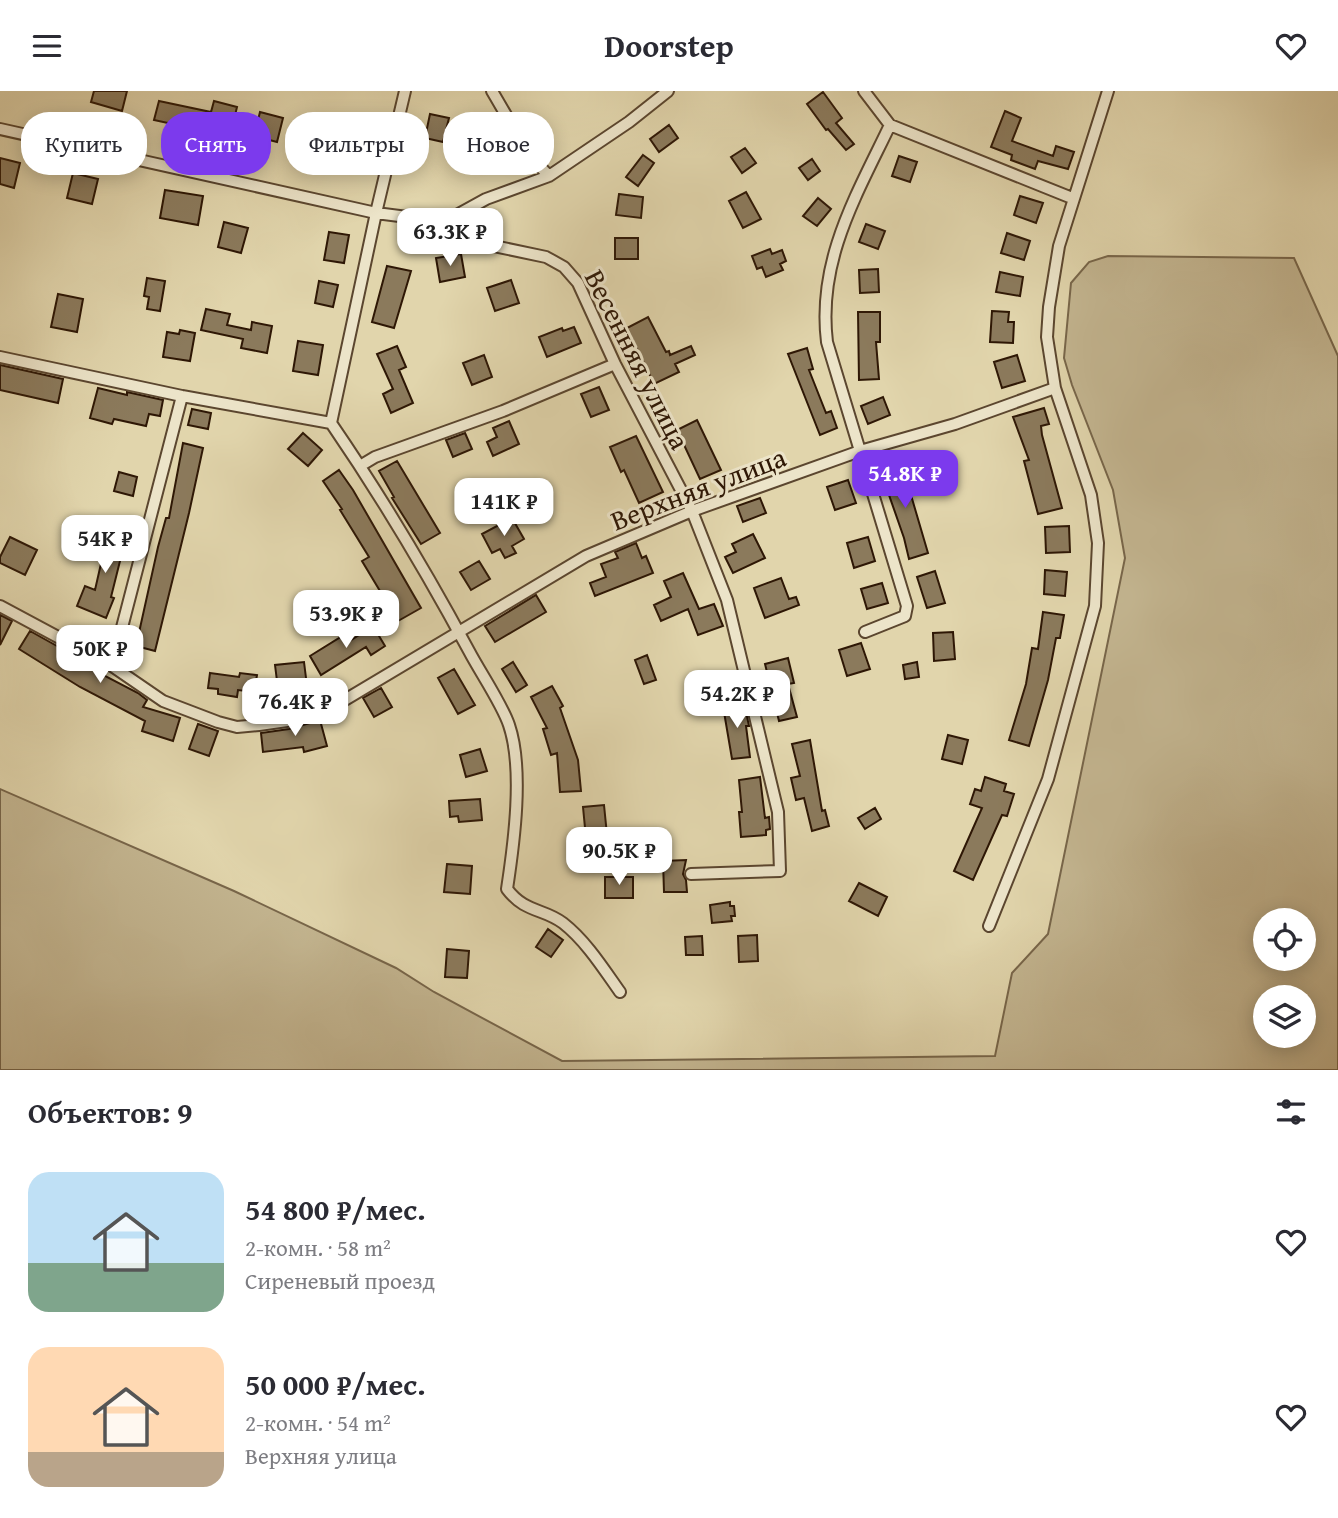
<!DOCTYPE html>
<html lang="ru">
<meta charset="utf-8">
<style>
:root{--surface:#fff;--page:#f7f7f7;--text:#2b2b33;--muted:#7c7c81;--accent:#7c3aed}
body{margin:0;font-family:"Gentium Book Plus",serif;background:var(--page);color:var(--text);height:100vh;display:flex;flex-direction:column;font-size:26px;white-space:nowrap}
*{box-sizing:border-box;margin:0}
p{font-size:23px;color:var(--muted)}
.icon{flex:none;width:38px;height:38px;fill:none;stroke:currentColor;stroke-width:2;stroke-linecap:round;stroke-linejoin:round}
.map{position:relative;height:979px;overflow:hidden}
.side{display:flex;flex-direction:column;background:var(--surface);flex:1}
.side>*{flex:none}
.guide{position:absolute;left:21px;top:21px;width:700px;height:63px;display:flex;gap:14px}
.controls{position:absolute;left:1253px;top:817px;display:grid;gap:14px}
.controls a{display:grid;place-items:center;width:63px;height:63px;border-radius:50%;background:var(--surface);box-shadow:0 4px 18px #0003;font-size:35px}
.price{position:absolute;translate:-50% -60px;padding:0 16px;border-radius:14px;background:#fff;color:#222;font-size:23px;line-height:46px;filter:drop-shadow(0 2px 4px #0008)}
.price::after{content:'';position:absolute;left:50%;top:42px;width:21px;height:16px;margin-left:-10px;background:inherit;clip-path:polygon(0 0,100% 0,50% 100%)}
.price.active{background:var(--accent);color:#fff}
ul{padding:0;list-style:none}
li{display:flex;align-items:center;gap:21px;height:175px;padding:0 28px}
li span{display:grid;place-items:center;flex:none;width:196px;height:140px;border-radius:21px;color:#555}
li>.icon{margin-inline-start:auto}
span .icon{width:84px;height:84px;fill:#fffc;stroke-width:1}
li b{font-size:30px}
h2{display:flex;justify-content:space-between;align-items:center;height:84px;padding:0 28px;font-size:30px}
.tag{padding:0 24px;border-radius:28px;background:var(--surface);box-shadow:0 4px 18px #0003;font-size:24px;line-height:63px}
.tag.active{background:var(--accent);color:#fff}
header{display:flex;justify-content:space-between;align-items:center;height:91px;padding:0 28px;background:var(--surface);font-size:32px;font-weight:800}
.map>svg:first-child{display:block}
</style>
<header><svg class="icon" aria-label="menu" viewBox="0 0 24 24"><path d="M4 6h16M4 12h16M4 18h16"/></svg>Doorstep<svg class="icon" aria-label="heart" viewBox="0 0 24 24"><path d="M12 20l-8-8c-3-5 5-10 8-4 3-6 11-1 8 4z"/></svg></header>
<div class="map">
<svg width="1338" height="979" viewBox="0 0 1338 979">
<rect width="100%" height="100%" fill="#e1d5ac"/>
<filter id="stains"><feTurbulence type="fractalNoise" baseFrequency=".00286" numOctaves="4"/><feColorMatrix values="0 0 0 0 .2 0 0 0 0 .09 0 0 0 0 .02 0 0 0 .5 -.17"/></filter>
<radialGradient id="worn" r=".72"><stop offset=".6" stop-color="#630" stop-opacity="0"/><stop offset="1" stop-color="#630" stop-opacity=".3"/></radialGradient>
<path fill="#c3b590" stroke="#78664a" stroke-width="2" fill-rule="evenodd" d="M 1108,165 L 1294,167 L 1338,265 L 1338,979 L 0,979 L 0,698 L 234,800 L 396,877 L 434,901 L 562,970 L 995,965 L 1012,882 L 1048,843 L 1125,467 L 1113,399 L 1072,294 L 1064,267 L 1071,192 L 1089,171 ZM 1265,830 L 1304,830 L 1304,868 L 1265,868 ZM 1265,906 L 1304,906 L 1304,945 L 1265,945 Z"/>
<path fill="#8b7a5c" stroke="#2e1705" stroke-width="2" d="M 94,0 L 127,0 L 122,20 L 91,11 Z
M 823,1 L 842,27 L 836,32 L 854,53 L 846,59 L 828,38 L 826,39 L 807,13 Z
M 159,10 L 211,21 L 214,10 L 237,16 L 231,41 L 192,31 L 191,37 L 154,29 Z
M 1005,20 L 1021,27 L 1012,50 L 1053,65 L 1056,55 L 1074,61 L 1068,78 L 1038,70 L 1035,78 L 1011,69 L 1012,64 L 991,56 Z
M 260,21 L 283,27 L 277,51 L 254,45 Z
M 430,23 L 449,27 L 443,51 L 425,47 Z
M 307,29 L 330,35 L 324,60 L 300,54 Z
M 488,33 L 501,53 L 480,67 L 467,47 Z
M 669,34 L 678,47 L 659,61 L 650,48 Z
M 359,42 L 376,46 L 372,68 L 354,64 Z
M 745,57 L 756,72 L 742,82 L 731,66 Z
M 643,64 L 654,72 L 638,95 L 626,86 Z
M 899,65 L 917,71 L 910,91 L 892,85 Z
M 0,67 L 20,72 L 14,97 L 0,93 Z
M 812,68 L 820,80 L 808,89 L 799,77 Z
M 73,82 L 98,88 L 92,113 L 67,107 Z
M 165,99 L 203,105 L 198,134 L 160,127 Z
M 746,101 L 761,128 L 743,137 L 729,110 Z
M 619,103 L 643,106 L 641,127 L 616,124 Z
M 1020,105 L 1043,112 L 1036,132 L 1014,124 Z
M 818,107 L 831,118 L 817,135 L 803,125 Z
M 224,131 L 248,137 L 241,162 L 218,156 Z
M 866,133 L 885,140 L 878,158 L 859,151 Z
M 329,141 L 349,144 L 344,172 L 324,169 Z
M 1007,142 L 1030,150 L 1024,169 L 1001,162 Z
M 615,147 L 638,147 L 638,168 L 615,168 Z
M 770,158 L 772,163 L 782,159 L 786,170 L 780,173 L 783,179 L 766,186 L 762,176 L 757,178 L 752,165 Z
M 461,163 L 465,186 L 440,191 L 436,167 Z
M 387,175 L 411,180 L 394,237 L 372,231 Z
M 878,178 L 879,201 L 860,202 L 859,179 Z
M 1000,181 L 1023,186 L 1020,205 L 996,201 Z
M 147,187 L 165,190 L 160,220 L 147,218 L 149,206 L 144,205 Z
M 511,189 L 519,212 L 495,220 L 487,197 Z
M 319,190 L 338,194 L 333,216 L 315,212 Z
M 58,203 L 83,208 L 77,241 L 51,236 Z
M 206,218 L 230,223 L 227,234 L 251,239 L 252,231 L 272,235 L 267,262 L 241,257 L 243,248 L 201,239 Z
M 992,220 L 1009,221 L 1008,231 L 1014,231 L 1013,252 L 990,251 Z
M 858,221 L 880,221 L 880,251 L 876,251 L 879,288 L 859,289 Z
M 648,226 L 666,261 L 669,260 L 670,264 L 691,255 L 695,264 L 675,273 L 679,281 L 654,293 L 627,237 Z
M 574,236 L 581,252 L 547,266 L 539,246 L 562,237 L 563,240 Z
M 180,239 L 195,242 L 190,270 L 163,266 L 167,241 L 179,243 Z
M 298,250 L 323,254 L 318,284 L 293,280 Z
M 397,255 L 406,276 L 399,279 L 413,312 L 391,322 L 383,303 L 393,298 L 377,263 Z
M 807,257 L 813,278 L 809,279 L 826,322 L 831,320 L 837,337 L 820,344 L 788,263 Z
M 484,264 L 492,286 L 472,294 L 463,272 Z
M 1017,264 L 1025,290 L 1002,297 L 994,271 Z
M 0,274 L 63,288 L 58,312 L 0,299 Z
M 599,296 L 609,319 L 591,326 L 581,303 Z
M 98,297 L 127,304 L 127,301 L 163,309 L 160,325 L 149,323 L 146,335 L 114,328 L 112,333 L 90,327 Z
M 883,306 L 890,324 L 868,333 L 861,315 Z
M 1044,317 L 1049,333 L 1041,335 L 1042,344 L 1062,417 L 1038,423 L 1024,370 L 1029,369 L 1013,326 Z
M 192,318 L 211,322 L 208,338 L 188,334 Z
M 697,329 L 721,379 L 700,388 L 677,339 Z
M 509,330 L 519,353 L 493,365 L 487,351 L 497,346 L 493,337 Z
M 303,342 L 322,359 L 308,375 L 288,358 Z
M 465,342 L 472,358 L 453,366 L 446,349 Z
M 636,345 L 663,401 L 639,412 L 624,379 L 621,381 L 610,356 Z
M 183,352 L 203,357 L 189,422 L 155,560 L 136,555 L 158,456 L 166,427 L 169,427 Z
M 397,370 L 440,442 L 421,453 L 392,407 L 394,406 L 379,380 Z
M 904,373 L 911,392 L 908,394 L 928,462 L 909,468 L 904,447 L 881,381 Z
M 339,379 L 353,399 L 421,517 L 398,530 L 362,470 L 369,466 L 340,419 L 342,418 L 323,390 Z
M 119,381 L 137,386 L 133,405 L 114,400 Z
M 538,389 L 547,408 L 520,420 L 511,402 Z
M 848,389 L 856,412 L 835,419 L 827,396 Z
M 760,407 L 766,422 L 743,431 L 737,415 Z
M 512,427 L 524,448 L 512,455 L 516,462 L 505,467 L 500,458 L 492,462 L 482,443 Z
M 108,431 L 124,435 L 117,465 L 121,466 L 111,506 L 114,507 L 106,527 L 77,515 L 85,495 L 95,499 L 105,455 L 103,454 Z
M 1069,435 L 1070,461 L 1046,462 L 1045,436 Z
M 753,443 L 765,467 L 733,482 L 725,466 L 736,461 L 732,453 Z
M 10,446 L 37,459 L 25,484 L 0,472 L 0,466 Z
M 868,446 L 875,470 L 854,477 L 847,452 Z
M 636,452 L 642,467 L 646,465 L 653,482 L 595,505 L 590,492 L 606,486 L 601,473 L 618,467 L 615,461 Z
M 479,470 L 490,488 L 471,499 L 460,481 Z
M 1045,479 L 1067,481 L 1065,505 L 1044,503 Z
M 935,480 L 945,512 L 927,517 L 917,486 Z
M 683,482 L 699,518 L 714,513 L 723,535 L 698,544 L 688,518 L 661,530 L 654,514 L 671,506 L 664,490 Z
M 781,487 L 789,508 L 796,506 L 799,514 L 765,527 L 754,497 Z
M 882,492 L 888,512 L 867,518 L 861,498 Z
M 536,504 L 546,521 L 495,551 L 485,535 Z
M 1043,521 L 1064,524 L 1060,547 L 1056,547 L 1048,589 L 1029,655 L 1009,649 L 1026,593 L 1032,557 L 1038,558 Z
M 0,524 L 12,530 L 0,554 Z
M 373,535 L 385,555 L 371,564 L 366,556 L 321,584 L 310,565 L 344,544 L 348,551 Z
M 30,540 L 82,569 L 80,572 L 138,602 L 147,609 L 143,616 L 180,627 L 173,650 L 142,640 L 145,630 L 80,596 L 19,558 Z
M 953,541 L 955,568 L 934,570 L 933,542 Z
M 861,552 L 870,578 L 847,585 L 839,559 Z
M 647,564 L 656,589 L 644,593 L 635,569 Z
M 788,567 L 794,592 L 788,593 L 797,626 L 779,630 L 765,573 Z
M 304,571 L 307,595 L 278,598 L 275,574 Z
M 513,571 L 527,594 L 516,601 L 502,578 Z
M 917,571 L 919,586 L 905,588 L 903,574 Z
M 454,578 L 475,614 L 458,623 L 438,587 Z
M 210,582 L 239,586 L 240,582 L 257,584 L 254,601 L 238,599 L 237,606 L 218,603 L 218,598 L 208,597 Z
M 552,595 L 563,615 L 560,617 L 578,669 L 581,700 L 560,701 L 557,662 L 551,664 L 543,638 L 547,637 L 531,606 Z
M 381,597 L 392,616 L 374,626 L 363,607 Z
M 744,611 L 749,635 L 746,635 L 750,666 L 732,668 L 723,615 Z
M 320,629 L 327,655 L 304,661 L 303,656 L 263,661 L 261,642 L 289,638 Z
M 198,633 L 218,640 L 209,665 L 189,658 Z
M 948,644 L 968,649 L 962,673 L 942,668 Z
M 810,649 L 822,720 L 825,719 L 829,735 L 812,740 L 804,707 L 796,709 L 791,687 L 800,685 L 792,653 Z
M 480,658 L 487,680 L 466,686 L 460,664 Z
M 760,686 L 765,727 L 769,726 L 770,738 L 766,739 L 766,744 L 741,746 L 739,721 L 742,721 L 739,689 Z
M 985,686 L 1006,693 L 1004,700 L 1014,703 L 1007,725 L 1002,724 L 973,789 L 954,780 L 982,717 L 970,713 L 975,698 L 981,700 Z
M 480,708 L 482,729 L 459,731 L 458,725 L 450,726 L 449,710 Z
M 604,714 L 607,744 L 586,747 L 583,716 Z
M 875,717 L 881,728 L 865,738 L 858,727 Z
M 686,769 L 683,783 L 686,789 L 687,801 L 664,801 L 663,770 Z
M 447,773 L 472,775 L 470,803 L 444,801 Z
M 605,786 L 633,786 L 633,807 L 605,807 Z
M 859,792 L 887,806 L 878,825 L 849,810 Z
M 730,811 L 730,815 L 734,815 L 735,825 L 731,825 L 732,830 L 712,832 L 710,814 Z
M 548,838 L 563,849 L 551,866 L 536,856 Z
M 757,844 L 758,870 L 739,871 L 738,845 Z
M 702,845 L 703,864 L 686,864 L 685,846 Z
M 447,858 L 469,860 L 467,887 L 445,886 Z"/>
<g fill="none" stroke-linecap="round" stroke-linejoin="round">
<defs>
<path id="minor" d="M 492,0 L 530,65 L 549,85
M 864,0 L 890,34 L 1072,107
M 0,38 L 376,122 L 454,132 L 457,124 L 486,108 L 549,85 L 629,31 L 668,0
M 454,132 L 470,150 L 546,166 L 564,176 L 578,192 L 615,273 L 692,420 L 727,509 L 778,721 L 780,780 L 691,783
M 0,266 L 182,305 L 331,332
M 331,332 C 381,405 427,482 469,560 C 480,581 502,613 509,634 C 524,678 514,752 507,798 C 525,822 543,817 563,832 C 586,850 603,877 620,901
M 331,332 L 376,122 L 405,0
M 360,375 L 375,366 L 503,320 L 615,273
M 0,515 L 112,575 L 163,610 L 218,631 L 237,636 L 259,634 L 287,630 L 328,619 L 586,465 L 692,420 L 860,360 L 955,333 L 1055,297
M 865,541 L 905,525 L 907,515 L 827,251 C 817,170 856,105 890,34
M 112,575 L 182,305
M 989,835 L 1048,688 L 1095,515 L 1098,452 L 1091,404 L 1055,297 L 1047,246 L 1049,216 L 1059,155 L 1108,0"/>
</defs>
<use href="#minor" stroke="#5b462f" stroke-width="14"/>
<use href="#minor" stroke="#ece4c9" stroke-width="10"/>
</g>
<g text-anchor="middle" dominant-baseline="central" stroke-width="6" stroke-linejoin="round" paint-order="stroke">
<g font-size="28" fill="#2e1705" stroke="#ece4c9">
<text transform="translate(638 268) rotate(63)">Весенняя улица</text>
<text transform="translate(698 397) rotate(-21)">Верхняя улица</text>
</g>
</g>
<rect width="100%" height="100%" filter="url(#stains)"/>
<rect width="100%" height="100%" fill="url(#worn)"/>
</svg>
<div class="controls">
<a><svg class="icon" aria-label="locate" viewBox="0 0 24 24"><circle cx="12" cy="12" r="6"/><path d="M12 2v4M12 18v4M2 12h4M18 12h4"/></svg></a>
<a><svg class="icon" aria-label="layers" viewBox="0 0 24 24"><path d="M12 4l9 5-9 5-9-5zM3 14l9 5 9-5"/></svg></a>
</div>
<b class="price" style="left:450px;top:177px">63.3K ₽</b>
<b class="price active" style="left:905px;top:419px">54.8K ₽</b>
<b class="price" style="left:504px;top:447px">141K ₽</b>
<b class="price" style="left:105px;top:484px">54K ₽</b>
<b class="price" style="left:346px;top:559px">53.9K ₽</b>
<b class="price" style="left:100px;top:594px">50K ₽</b>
<b class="price" style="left:737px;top:639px">54.2K ₽</b>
<b class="price" style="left:295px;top:647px">76.4K ₽</b>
<b class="price" style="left:619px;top:796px">90.5K ₽</b>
<div class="guide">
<a class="tag">Купить</a>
<a class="tag active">Снять</a>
<a class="tag">Фильтры</a>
<a class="tag">Новое</a>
</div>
</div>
<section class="side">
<h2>Объектов: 9<svg class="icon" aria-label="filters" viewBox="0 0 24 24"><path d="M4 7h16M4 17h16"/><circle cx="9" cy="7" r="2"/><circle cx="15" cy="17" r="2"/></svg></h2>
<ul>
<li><span style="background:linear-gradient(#bfe0f5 65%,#7fa58c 0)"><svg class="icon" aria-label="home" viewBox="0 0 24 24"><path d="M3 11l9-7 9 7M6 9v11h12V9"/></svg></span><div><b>54 800 ₽/мес.</b><p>2-комн. · 58 m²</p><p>Сиреневый проезд</p></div><svg class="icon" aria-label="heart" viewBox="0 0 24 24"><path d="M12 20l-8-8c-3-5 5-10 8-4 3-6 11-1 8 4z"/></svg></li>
<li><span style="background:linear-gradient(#ffd9b3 75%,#b9a48a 0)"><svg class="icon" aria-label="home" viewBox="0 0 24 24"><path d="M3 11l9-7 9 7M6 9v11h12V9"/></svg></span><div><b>50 000 ₽/мес.</b><p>2-комн. · 54 m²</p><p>Верхняя улица</p></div><svg class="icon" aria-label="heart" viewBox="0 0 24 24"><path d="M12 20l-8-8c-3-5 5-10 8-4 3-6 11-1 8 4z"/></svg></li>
</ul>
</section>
